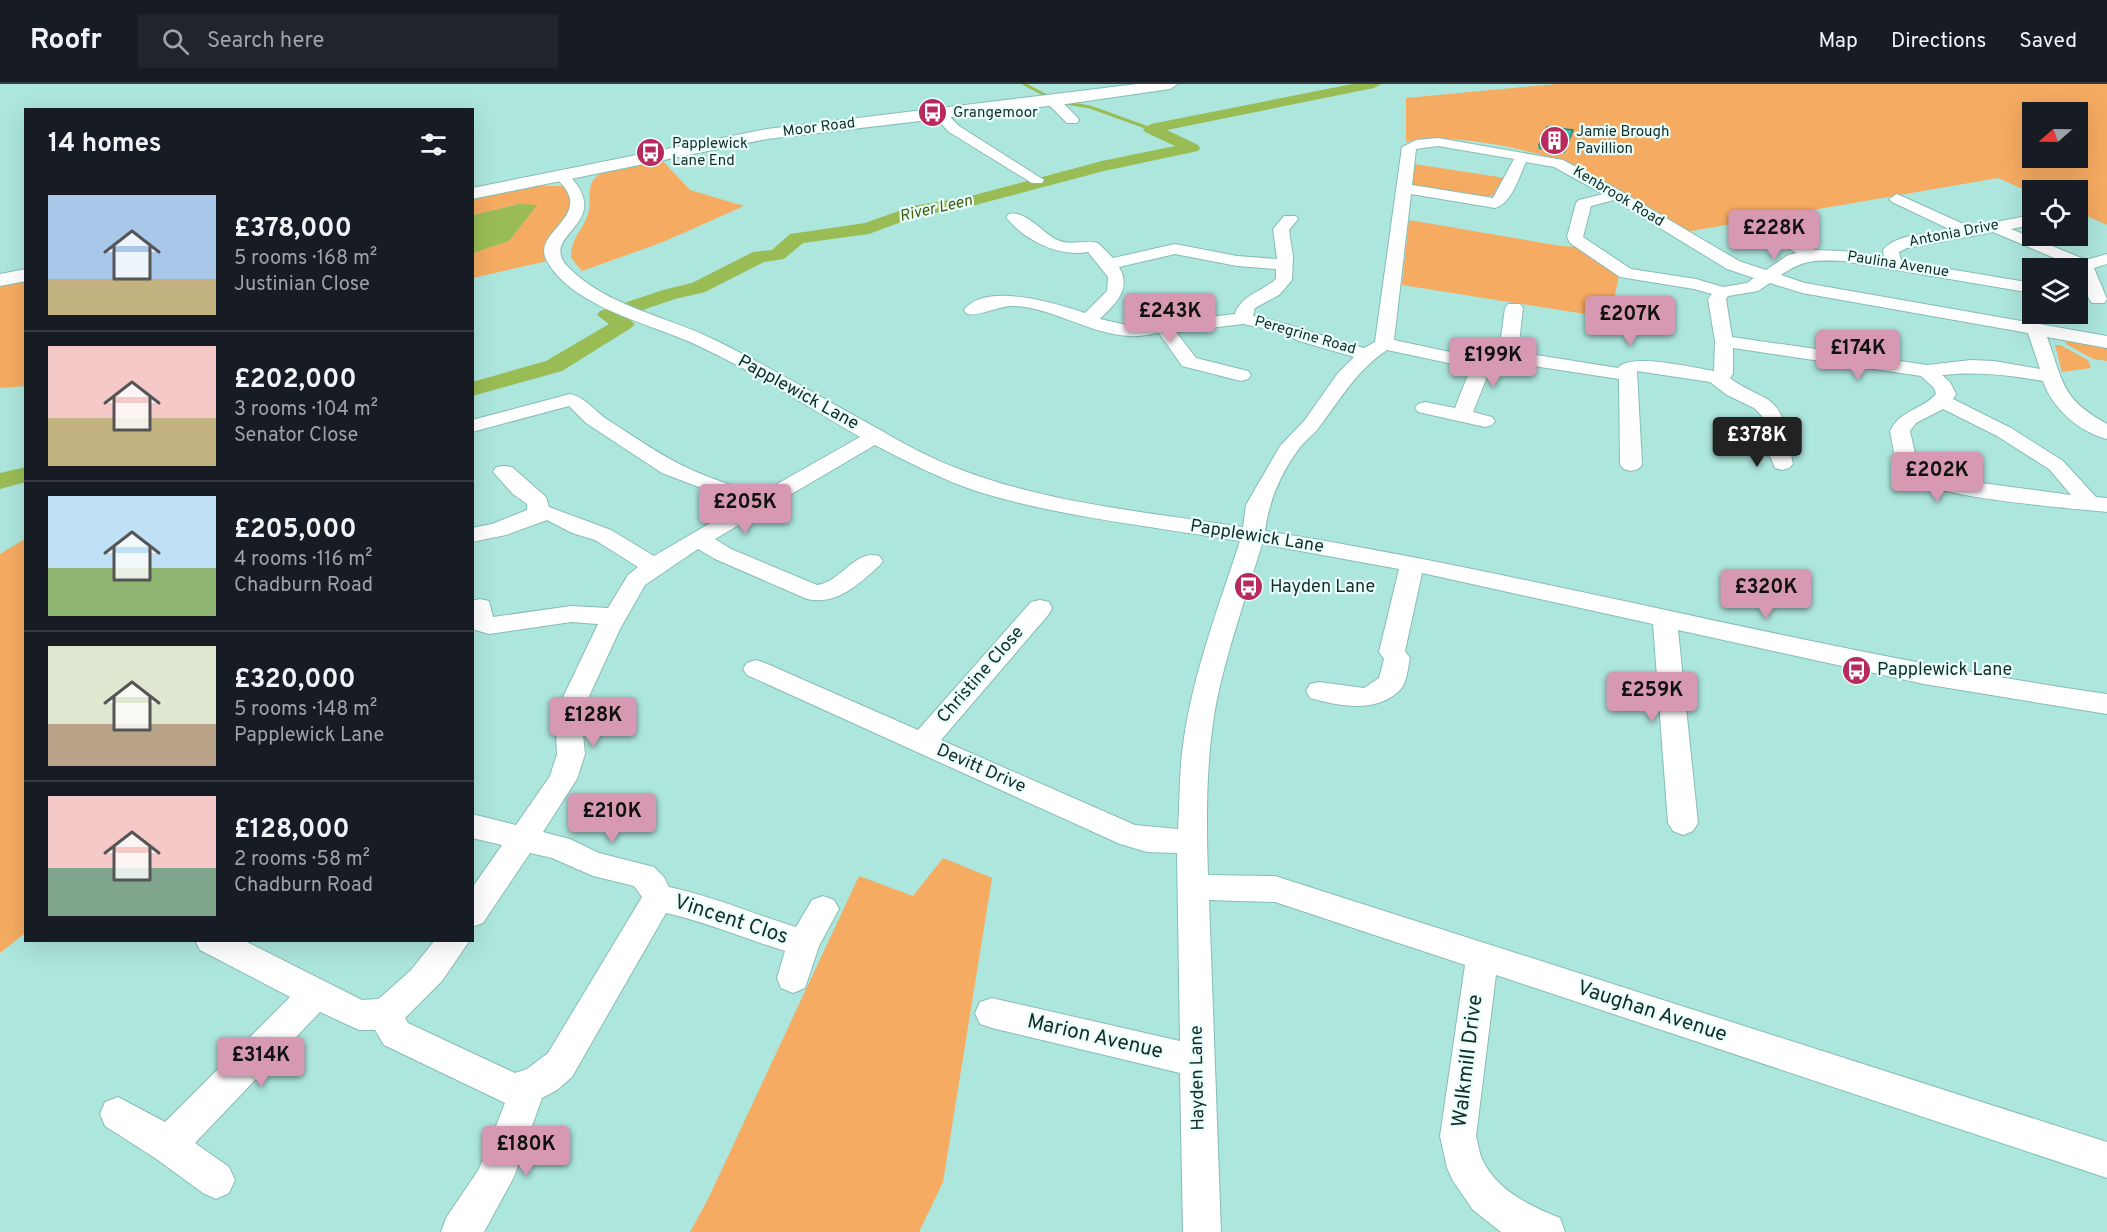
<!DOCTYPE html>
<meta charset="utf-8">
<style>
:root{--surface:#171b24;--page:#20242c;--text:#f1f3f6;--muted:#9ea1a6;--line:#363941;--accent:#d799b1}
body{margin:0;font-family:Overpass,sans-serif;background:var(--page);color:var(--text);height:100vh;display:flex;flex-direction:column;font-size:22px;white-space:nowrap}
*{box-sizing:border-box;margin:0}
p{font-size:20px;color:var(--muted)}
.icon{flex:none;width:33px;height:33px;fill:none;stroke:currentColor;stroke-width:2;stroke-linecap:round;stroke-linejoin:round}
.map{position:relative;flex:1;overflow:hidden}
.drawer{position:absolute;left:24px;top:24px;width:450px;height:834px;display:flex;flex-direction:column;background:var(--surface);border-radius:0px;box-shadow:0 6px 24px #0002}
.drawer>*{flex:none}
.needle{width:39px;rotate:250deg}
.fabs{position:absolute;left:2022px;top:18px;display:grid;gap:12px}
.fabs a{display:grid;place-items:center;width:66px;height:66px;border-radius:0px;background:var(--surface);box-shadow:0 6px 24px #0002;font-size:30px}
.price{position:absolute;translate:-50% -51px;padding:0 14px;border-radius:6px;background:var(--accent);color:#111;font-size:20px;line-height:39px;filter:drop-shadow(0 2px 3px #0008)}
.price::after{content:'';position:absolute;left:50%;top:36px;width:18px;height:14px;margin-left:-9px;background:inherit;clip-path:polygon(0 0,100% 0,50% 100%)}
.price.active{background:#222;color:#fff}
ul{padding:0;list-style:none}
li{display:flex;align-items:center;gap:18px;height:150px;padding:0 24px}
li+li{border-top:2px solid var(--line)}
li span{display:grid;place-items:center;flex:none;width:168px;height:120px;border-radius:0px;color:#555}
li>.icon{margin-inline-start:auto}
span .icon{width:72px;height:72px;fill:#fffc;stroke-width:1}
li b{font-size:26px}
h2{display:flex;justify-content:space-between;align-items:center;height:72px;padding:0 24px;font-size:26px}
header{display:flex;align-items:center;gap:36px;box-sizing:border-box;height:84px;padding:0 30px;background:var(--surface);border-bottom:2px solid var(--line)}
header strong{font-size:28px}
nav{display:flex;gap:33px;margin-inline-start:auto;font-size:21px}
.search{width:420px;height:54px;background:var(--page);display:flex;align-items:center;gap:15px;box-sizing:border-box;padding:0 21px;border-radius:0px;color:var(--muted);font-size:22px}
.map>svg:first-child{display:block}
</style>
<header>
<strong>Roofr</strong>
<div class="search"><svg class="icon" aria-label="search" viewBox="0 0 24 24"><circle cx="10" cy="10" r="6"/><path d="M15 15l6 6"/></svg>Search here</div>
<nav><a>Map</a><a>Directions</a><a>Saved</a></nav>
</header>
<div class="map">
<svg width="2107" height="1148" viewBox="0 0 2107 1148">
<rect width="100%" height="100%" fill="#ade6dd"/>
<path fill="#f5ab61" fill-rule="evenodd" d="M 1557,0 L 2107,0 L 2107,141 L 2078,128 L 2078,106 L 2032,106 L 2032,109 L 1998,94 L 1686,148 L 1562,77 C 1527,65 1444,47 1406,58 L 1406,14 ZM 2032,28 L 2078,28 L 2078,74 L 2032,74 Z
M 662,76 L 690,106 L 744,122 L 663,158 L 582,187 L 571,174 C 572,150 582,149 588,130 C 591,120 588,109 591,101 C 592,96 596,93 600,90 Z
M 1414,80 L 1505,94 L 1501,102 L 1496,104 L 1494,111 L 1482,114 L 1412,101 Z
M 542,102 L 562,102 L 570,108 C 570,116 572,123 567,131 C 559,147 537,157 547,177 L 473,194 L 472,169 L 509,157 L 536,122 L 519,120 L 473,131 L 473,114 L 522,103 Z
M 1409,136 L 1561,162 L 1577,163 L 1619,192 L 1610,234 L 1402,201 Z
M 25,196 L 25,302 L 0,304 L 0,201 Z
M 2065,257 L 2107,263 L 2107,277 L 2093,275 L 2066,260 Z
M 2055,261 L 2060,261 L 2088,276 L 2091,284 L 2062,288 Z
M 25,455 L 25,849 L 0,869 L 0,470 Z
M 943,774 L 992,794 L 943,1098 L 919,1148 L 690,1148 L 708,1115 L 859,792 L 913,812 Z"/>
<path fill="#9abc55" d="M 519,120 L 537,121 L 509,157 L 473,169 L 473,131 Z"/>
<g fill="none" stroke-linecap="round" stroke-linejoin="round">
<path stroke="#9abc55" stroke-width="3" d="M 1024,0 L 1049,13
M 1065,19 L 1090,23 L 1151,45"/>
<path fill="#9abc55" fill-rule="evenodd" d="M 1352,0 L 1381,0 L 1374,4 L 1167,46 L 1198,61 L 1200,64 L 1198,67 L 1104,87 L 968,123 L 917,132 L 869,150 L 803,159 L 784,175 L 764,178 L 705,208 L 675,215 L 625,232 L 635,240 L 631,244 L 562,287 L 472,312 L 472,298 L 546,277 L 609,240 L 597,231 L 600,227 L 663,206 L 692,199 L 753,168 L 772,166 L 790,150 L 865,139 L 913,122 L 967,113 L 1102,77 L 1175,62 L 1145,48 L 1143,45 L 1151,40 Z
M 26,383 L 26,398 L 0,405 L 0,389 Z"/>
<defs>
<path id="minor" d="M 1053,13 L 1058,14 L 1077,33 L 1079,36 L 1077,39 L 1067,39 L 1048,20 L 1047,17 Z
M 939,26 L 944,27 L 959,42 L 1044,96 L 1042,99 L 1032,99 L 949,48 L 932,30 Z
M 1438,54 L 1563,76 L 1622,108 L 1739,177 L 1766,186 L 1788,171 L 1797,169 L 1749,143 L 1747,140 L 1749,137 L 1761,137 L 1815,166 L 1843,167 L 1884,174 L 1883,166 C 1896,149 1932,150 1951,146 L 1892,118 L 1889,115 L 1897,110 L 1970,143 L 2032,131 L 2032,141 L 2011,145 L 2086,176 L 2107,170 L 2107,180 L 2094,184 L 2107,215 L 2104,219 L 2092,219 L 2089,215 L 2078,184 L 1993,148 L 1907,164 L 1899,168 L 1901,177 L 2032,199 L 2032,209 L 1843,177 C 1815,176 1805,175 1781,191 L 1805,199 L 2107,252 L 2107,264 L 2047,253 C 2064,300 2061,314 2107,340 L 2107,355 C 2079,348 2052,324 2043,297 C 2009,291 1978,287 1942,291 L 1950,298 L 1956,310 L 1953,315 L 2011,344 L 2063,377 L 2096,413 L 2107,414 L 2107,428 C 2069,424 1933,414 1908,393 C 1895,382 1893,363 1890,347 C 1902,324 1921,327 1936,310 L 1934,304 L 1921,292 L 1733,264 L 1733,290 L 1730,294 C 1741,303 1755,308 1767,315 C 1788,328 1788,358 1793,380 L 1789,384 L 1782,386 L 1775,384 L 1770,372 L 1734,366 L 1731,362 L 1734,358 L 1741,356 L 1768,359 L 1762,332 L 1754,324 L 1727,311 L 1710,298 L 1637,287 L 1642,381 L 1638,385 L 1631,387 L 1624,385 L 1620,381 L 1619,295 L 1508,278 L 1485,281 L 1489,288 L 1473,328 L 1492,333 L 1495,337 L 1492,341 L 1485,343 L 1418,328 L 1415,324 L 1418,320 L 1425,318 L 1455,324 L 1469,288 L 1467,283 L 1387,266 C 1357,286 1341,314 1320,342 C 1314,351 1304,357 1298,366 C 1280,391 1269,417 1265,447 C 1548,492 1824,570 2107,610 L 2107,630 L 1924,600 L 1678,546 L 1698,739 L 1693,747 L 1683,751 L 1673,747 L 1668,739 L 1653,540 L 1422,489 L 1405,567 L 1410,574 C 1408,583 1407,599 1400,606 C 1376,630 1339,622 1310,614 L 1306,607 L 1310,600 L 1319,598 L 1364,604 L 1379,594 L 1384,575 L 1379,568 L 1399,485 L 1262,460 C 1246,513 1227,566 1216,620 C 1206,675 1206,734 1208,791 L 1275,792 L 2107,1058 L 2107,1094 L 1496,891 L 1476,1052 C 1478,1059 1479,1068 1482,1075 C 1496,1106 1530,1122 1560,1134 L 1565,1148 L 1501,1148 L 1473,1126 L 1453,1097 L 1447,1084 L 1440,1052 L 1465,881 L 1275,818 L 1209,816 L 1221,1148 L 1183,1148 L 1180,989 L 992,944 L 980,940 L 975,929 L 980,918 L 992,914 L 1180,957 L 1177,769 L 1147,768 L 1120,760 L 747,591 L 743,585 L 747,579 L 756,576 L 765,579 L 918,646 L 1031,518 L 1040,516 L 1049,518 L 1052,524 L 1049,530 L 941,656 L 1135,741 L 1178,745 C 1180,715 1179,684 1184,654 C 1194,586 1219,522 1240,457 C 1157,443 1060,433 979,408 C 943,396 909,379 875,361 L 715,455 L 731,465 L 817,501 C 841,498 855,465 879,472 L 883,477 L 879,482 C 859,500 836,522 807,515 L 715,475 L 698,465 L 645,501 L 620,545 L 581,630 L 585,670 L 577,695 L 543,748 L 570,755 L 599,769 L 654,783 L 664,793 L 669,803 C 713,812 753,830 796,843 L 812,816 L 823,812 L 834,816 L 839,825 L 819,862 L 805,904 L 793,909 L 781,904 L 777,894 L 785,867 C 745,855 707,838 666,829 L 572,993 L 557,1006 L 542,1014 L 514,1093 L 484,1148 L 441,1148 L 446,1134 L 479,1085 L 505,1019 L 384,961 L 375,946 L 359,946 L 320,928 L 195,1059 L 229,1083 L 235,1096 L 229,1109 L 216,1115 L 203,1109 L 155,1074 L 105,1042 L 100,1030 L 105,1018 L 118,1013 L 165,1038 L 290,913 L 200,866 L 195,856 L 243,856 L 362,916 L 378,915 L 382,912 L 411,886 L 435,856 L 470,856 L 442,897 L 405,934 L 408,939 L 515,989 L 527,985 L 548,969 L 642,813 L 634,802 L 593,792 L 552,774 L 530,769 L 483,839 L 472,843 L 472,804 L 502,761 L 472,754 L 472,730 L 516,741 L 550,692 L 557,670 L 555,630 L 598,540 L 571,538 L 489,550 L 472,545 L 472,517 L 480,515 L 489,517 L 493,533 L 571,522 L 608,524 L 628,491 L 638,483 L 595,456 L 572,449 L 547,436 L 506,451 L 472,458 L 472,444 L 492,440 L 527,426 L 527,420 L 513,410 L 493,388 L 496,383 L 504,382 L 512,383 L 546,413 L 549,423 L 611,446 L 654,472 L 741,421 L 725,413 L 662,389 L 586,339 L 569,322 L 472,348 L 472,336 L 570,310 C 587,314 594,327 608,336 C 635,353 662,373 692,386 C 713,396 736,401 756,412 L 860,353 C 816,328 774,300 729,277 C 711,268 694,259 675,252 C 635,236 569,218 547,177 C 532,151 581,137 568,109 C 565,102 558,97 554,91 L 556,88 L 566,88 C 620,142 534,149 569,184 C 608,223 667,232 715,256 C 772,284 827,317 882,347 C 906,361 932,375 959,385 C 1049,420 1148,428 1243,443 L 1246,421 L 1280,362 L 1304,337 L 1338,289 L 1354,273 L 1299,257 L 1278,247 L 1243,240 L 1176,248 L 1196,274 L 1248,287 L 1251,291 L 1248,295 L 1241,297 L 1182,282 L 1159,249 C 1150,250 1140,253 1131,252 C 1091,251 1056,225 1016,222 C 998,221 980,233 967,230 L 964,226 C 985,197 1058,220 1085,229 L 1107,207 L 1108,193 L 1088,168 C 1059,173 1025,157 1006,133 L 1009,130 C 1025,126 1041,147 1055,155 C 1070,163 1083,155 1098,159 L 1113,174 L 1175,160 L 1237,172 L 1277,175 L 1273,145 L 1284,132 L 1296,132 L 1298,135 L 1289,146 L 1293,173 L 1292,196 L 1279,211 L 1255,224 L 1253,232 C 1291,239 1327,254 1364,264 L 1375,258 L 1402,63 L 1416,56 ZM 1438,62 L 1514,75 L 1493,114 L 1412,101 L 1416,65 ZM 1526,78 L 1554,83 L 1603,110 L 1579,116 L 1576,119 L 1567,153 L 1570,159 L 1620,193 L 1694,205 L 1712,210 L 1708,215 L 1715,257 L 1714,287 C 1694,284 1630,268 1618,284 L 1518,268 L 1523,224 L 1520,220 L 1508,220 L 1505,224 L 1499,268 L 1469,272 L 1394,256 L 1411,110 L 1495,124 C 1512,119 1519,93 1526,78 ZM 1614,116 L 1727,185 L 1754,194 L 1747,199 L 1723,203 L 1696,195 L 1631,185 L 1583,153 L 1591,122 ZM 1175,170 L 1237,182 L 1276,185 L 1276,195 C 1262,208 1241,211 1235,230 L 1131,242 L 1100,235 C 1116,219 1132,205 1119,183 ZM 1770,199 L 1802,209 L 2028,249 L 2040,285 L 1994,277 L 1971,276 L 1927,281 L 1732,253 L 1726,215 L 1728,212 L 1758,207 ZM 1943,325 L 1997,352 L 2049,385 L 2071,411 L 1944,394 C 1916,384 1916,374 1910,347 L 1916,339 Z"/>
<path id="major" d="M 1137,0 L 1178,0 L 1170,5 L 1066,20 L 767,55 L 472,115 L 472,104 L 767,45 Z
M 26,185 L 26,197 L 0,202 L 0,190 Z"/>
</defs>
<use href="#minor" stroke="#85bdb5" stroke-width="2"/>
<use href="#major" stroke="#85bdb5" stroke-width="2"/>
<use href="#minor" fill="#fff" fill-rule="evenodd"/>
<use href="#major" fill="#fff" fill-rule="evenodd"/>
</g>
<path fill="#3aa296" d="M 1573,46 L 1565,69 L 1538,65 L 1539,61 Z"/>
<path fill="#43bcaf" stroke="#2f847a" stroke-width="1.5" d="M 1547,43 L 1573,46 L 1566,65 L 1539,61 Z"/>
<defs>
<symbol id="bus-disc" viewBox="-11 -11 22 22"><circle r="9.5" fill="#b82a5d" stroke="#e9fffb"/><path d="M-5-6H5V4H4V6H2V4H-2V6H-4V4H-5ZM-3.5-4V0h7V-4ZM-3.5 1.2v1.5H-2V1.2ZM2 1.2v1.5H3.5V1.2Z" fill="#fff"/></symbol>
<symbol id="building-disc" viewBox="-11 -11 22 22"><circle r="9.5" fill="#b82a5d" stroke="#e9fffb"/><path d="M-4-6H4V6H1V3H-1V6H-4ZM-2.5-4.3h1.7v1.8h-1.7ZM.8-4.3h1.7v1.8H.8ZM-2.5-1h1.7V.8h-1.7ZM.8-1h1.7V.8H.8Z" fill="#fff"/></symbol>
</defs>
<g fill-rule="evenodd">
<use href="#bus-disc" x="916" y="12" width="33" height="33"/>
<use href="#building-disc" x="1538" y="40" width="33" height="33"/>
<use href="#bus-disc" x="634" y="52" width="33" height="33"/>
<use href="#bus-disc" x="1232" y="486" width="33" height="33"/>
<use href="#bus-disc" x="1840" y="570" width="33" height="33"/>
</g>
<g text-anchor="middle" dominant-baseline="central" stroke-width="4.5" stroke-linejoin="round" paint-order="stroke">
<g font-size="15" fill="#152c29" stroke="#e9fffb" text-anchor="start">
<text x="953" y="29">Grangemoor</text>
<text x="1576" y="48">Jamie Brough<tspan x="1576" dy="17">Pavillion</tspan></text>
<text x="672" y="60">Papplewick<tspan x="672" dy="17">Lane End</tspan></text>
</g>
<g font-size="15" fill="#152c29" stroke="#e9fffb">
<text transform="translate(819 44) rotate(-7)">Moor Road</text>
<text transform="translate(1618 113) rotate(31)">Kenbrook Road</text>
<text transform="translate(1954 150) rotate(-11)">Antonia Drive</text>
<text transform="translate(1898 181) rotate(9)">Paulina Avenue</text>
<text transform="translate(1305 252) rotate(16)">Peregrine Road</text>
</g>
<g font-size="16" font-style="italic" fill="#495e17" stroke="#e9fffb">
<text transform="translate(936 125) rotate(-13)">River Leen</text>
</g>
<g font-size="18" fill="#152c29" stroke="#e9fffb">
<text transform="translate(798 309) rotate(29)">Papplewick Lane</text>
<text transform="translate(1257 453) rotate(9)">Papplewick Lane</text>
<text transform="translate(981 591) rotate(-49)">Christine Close</text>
<text transform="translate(981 685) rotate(24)">Devitt Drive</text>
<text transform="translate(1198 994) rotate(-91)">Hayden Lane</text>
</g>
<g font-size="18" fill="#152c29" stroke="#e9fffb" text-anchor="start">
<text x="1270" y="503">Hayden Lane</text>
<text x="1877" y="586">Papplewick Lane</text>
</g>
<g font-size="21" fill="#152c29" stroke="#e9fffb">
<text transform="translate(731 836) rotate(18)">Vincent Clos</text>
<text transform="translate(1652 928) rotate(18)">Vaughan Avenue</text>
<text transform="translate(1095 953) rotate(13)">Marion Avenue</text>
<text transform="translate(1468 977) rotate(-83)">Walkmill Drive</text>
</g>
</g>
</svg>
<div class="fabs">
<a><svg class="needle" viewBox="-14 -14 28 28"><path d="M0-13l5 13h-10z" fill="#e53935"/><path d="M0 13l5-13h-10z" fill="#9ea1a6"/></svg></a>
<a><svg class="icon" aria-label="locate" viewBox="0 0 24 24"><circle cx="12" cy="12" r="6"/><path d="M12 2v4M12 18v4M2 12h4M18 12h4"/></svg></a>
<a><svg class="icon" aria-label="layers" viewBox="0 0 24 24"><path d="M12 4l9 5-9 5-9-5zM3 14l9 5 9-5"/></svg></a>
</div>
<b class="price" style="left:1774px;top:177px">£228K</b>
<b class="price" style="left:1170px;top:260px">£243K</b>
<b class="price" style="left:1630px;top:263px">£207K</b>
<b class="price" style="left:1858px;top:297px">£174K</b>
<b class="price" style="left:1493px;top:304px">£199K</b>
<b class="price active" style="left:1757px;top:384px">£378K</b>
<b class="price" style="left:1937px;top:419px">£202K</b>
<b class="price" style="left:745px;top:451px">£205K</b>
<b class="price" style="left:1766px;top:536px">£320K</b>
<b class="price" style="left:1652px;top:639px">£259K</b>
<b class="price" style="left:593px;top:664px">£128K</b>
<b class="price" style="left:612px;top:760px">£210K</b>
<b class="price" style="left:261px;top:1004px">£314K</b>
<b class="price" style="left:526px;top:1093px">£180K</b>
<section class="drawer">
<h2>14 homes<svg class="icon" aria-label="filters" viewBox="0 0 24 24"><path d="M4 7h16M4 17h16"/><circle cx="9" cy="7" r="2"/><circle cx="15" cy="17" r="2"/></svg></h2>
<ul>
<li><span style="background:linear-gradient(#a9c7e8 70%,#c2b280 0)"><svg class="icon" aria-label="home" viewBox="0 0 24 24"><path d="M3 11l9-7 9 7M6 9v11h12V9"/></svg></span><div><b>£378,000</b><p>5 rooms · 168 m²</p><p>Justinian Close</p></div></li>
<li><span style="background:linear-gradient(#f6c9c9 60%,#c2b280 0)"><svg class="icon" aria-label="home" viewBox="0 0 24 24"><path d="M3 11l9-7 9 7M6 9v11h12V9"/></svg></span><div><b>£202,000</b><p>3 rooms · 104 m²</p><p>Senator Close</p></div></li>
<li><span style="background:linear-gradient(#bfe0f5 60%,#8fb573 0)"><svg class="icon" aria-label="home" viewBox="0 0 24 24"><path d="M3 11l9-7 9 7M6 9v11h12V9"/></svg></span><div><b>£205,000</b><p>4 rooms · 116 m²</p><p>Chadburn Road</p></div></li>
<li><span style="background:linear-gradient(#dfe7d0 65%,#b9a48a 0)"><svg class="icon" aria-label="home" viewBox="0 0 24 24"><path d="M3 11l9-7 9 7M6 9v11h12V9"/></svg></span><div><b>£320,000</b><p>5 rooms · 148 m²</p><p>Papplewick Lane</p></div></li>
<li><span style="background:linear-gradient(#f6c9c9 60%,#7fa58c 0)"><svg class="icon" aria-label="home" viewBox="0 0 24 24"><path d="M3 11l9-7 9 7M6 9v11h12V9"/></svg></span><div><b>£128,000</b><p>2 rooms · 58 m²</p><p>Chadburn Road</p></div></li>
</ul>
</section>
</div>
